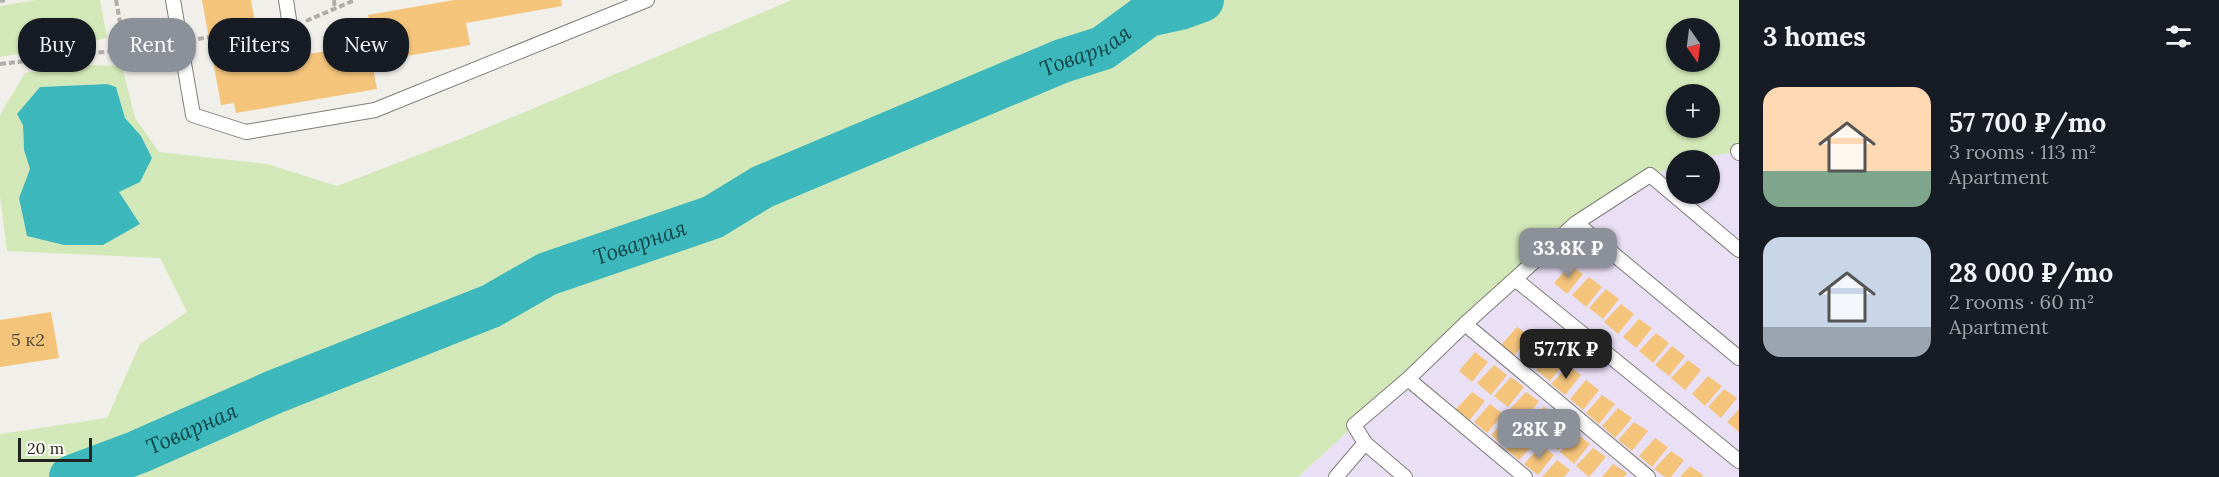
<!DOCTYPE html>
<meta charset="utf-8">
<style>
:root{--surface:#171b24;--page:#242831;--text:#f1f3f6;--muted:#9ea1a6;--accent:#8c9099}
body{margin:0;font-family:Lora,serif;background:var(--page);color:var(--text);height:100vh;display:flex;flex-direction:column;font-size:22px;white-space:nowrap}
*{box-sizing:border-box;margin:0}
p{font-size:20px;color:var(--muted)}
.icon{flex:none;width:33px;height:33px;fill:none;stroke:currentColor;stroke-width:2;stroke-linecap:round;stroke-linejoin:round}
.map{position:relative;flex:1;overflow:hidden}
.side{display:flex;flex-direction:column;background:var(--surface);width:480px}
.side>*{flex:none}
.banner{position:absolute;left:18px;top:18px;width:570px;height:54px;display:flex;gap:12px}
.needle{width:39px;rotate:166deg}
.fabs{position:absolute;left:1666px;top:18px;display:grid;gap:12px}
.fabs a{display:grid;place-items:center;width:54px;height:54px;border-radius:50%;background:var(--surface);box-shadow:0 2px 4px #0004;font-size:30px}
.scale{position:absolute;left:18px;bottom:15px;width:74px;box-sizing:border-box;padding-left:6px;border:3px solid #232321;border-top:0;font-size:16px;line-height:21px;white-space:nowrap;color:#232321;-webkit-text-stroke:4px #fffcf6;paint-order:stroke}
.price{position:absolute;translate:-50% -51px;padding:0 14px;border-radius:12px;background:var(--accent);color:#fff;font-size:20px;line-height:39px;filter:drop-shadow(0 2px 3px #0008)}
.price::after{content:'';position:absolute;left:50%;top:36px;width:18px;height:14px;margin-left:-9px;background:inherit;clip-path:polygon(0 0,100% 0,50% 100%)}
.price.active{background:#222;color:#fff}
ul{padding:0;list-style:none}
li{display:flex;align-items:center;gap:18px;height:150px;padding:0 24px}
li span{display:grid;place-items:center;flex:none;width:168px;height:120px;border-radius:18px;color:#555}
li>.icon{margin-inline-start:auto}
span .icon{width:72px;height:72px;fill:#fffc;stroke-width:1}
li b{font-size:26px}
h2{display:flex;justify-content:space-between;align-items:center;height:72px;padding:0 24px;font-size:26px}
.pill{padding:0 21px;border-radius:24px;background:var(--surface);box-shadow:0 2px 4px #0004;font-size:21px;line-height:54px}
.pill.active{background:var(--accent);color:#fff}
main{display:flex;flex:1;min-height:0}
.map>svg:first-child{display:block}
</style>
<main>
<div class="map">
<svg width="1739" height="477" viewBox="0 0 1739 477">
<rect width="100%" height="100%" fill="#f1efe9"/>
<path fill="#eae0f6" d="M 1739,151 L 1739,477 L 1298,477 L 1616,187 L 1677,166 L 1677,194 L 1710,194 L 1710,160 L 1692,160 Z"/>
<path fill="#d3e8b8" fill-rule="evenodd" d="M 36,0 L 100,0 L 107,38 L 0,57 L 0,6 Z
M 792,0 L 1739,0 L 1739,151 L 1692,160 L 1677,160 L 1677,166 L 1616,187 L 1298,477 L 0,477 L 0,434 L 107,418 L 140,344 L 187,312 L 160,258 L 7,251 L 0,196 L 0,115 L 25,73 L 87,65 L 122,66 L 135,118 L 159,152 L 267,164 L 337,186 L 460,139 ZM 1677,28 L 1710,28 L 1710,62 L 1677,62 ZM 107,84 L 116,87 L 125,118 L 141,136 L 118,192 L 140,223 L 19,198 L 30,169 L 24,150 L 23,125 L 41,87 ZM 1677,94 L 1710,94 L 1710,128 L 1677,128 Z"/>
<path fill="#3cb8bc" d="M 107,84 L 116,87 L 125,118 L 141,136 L 152,158 L 140,182 L 119,192 L 140,224 L 103,245 L 64,245 L 27,236 L 19,198 L 30,169 L 24,150 L 23,125 L 17,114 L 40,87 Z"/>
<g fill="none" stroke-linecap="round" stroke-linejoin="round">
<path stroke="#3cb8bc" stroke-width="44" id="s1" d="M 71,477 L 138,452 L 274,392 L 491,306 L 547,274 L 713,217 L 762,187 L 1062,61 L 1103,48 L 1148,15 L 1180,8 L 1202,0"/>
</g>
<path fill="#f4c47b" d="M 202,0 L 251,0 L 262,62 L 373,43 L 368,15 L 454,0 L 561,0 L 562,6 L 466,23 L 470,45 L 372,62 L 377,89 L 236,113 L 234,103 L 221,105 Z
M 1570,265 L 1583,274 L 1567,294 L 1554,283 Z
M 1589,277 L 1602,287 L 1586,307 L 1572,295 Z
M 1606,289 L 1619,299 L 1603,319 L 1589,308 Z
M 1621,304 L 1634,314 L 1618,334 L 1604,322 Z
M 51,312 L 59,358 L 0,367 L 0,320 Z
M 1639,319 L 1652,328 L 1636,348 L 1623,337 Z
M 1517,327 L 1530,336 L 1514,356 L 1501,345 Z
M 1656,333 L 1669,343 L 1653,363 L 1639,351 Z
M 1535,339 L 1549,348 L 1533,368 L 1519,357 Z
M 1672,346 L 1685,356 L 1669,376 L 1655,365 Z
M 1553,351 L 1566,361 L 1550,381 L 1536,370 Z
M 1475,352 L 1488,362 L 1472,382 L 1459,371 Z
M 1688,360 L 1701,370 L 1685,390 L 1671,378 Z
M 1494,365 L 1507,375 L 1491,395 L 1477,383 Z
M 1568,366 L 1581,375 L 1565,395 L 1551,384 Z
M 1708,376 L 1722,386 L 1705,406 L 1692,394 Z
M 1511,377 L 1524,387 L 1508,407 L 1494,396 Z
M 1586,380 L 1599,390 L 1583,410 L 1570,399 Z
M 1724,389 L 1737,398 L 1721,418 L 1708,407 Z
M 1472,392 L 1485,401 L 1469,421 L 1455,410 Z
M 1526,392 L 1539,401 L 1523,422 L 1509,410 Z
M 1602,395 L 1615,404 L 1599,424 L 1586,413 Z
M 1490,404 L 1503,414 L 1487,433 L 1474,422 Z
M 1544,407 L 1557,416 L 1541,436 L 1528,425 Z
M 1618,408 L 1632,418 L 1615,438 L 1602,426 Z
M 1739,409 L 1739,432 L 1727,422 Z
M 1507,417 L 1520,426 L 1504,446 L 1491,435 Z
M 1561,421 L 1574,430 L 1558,450 L 1544,439 Z
M 1634,422 L 1648,431 L 1632,451 L 1618,440 Z
M 1522,431 L 1536,441 L 1519,460 L 1506,449 Z
M 1577,434 L 1590,444 L 1574,464 L 1560,452 Z
M 1655,438 L 1668,447 L 1652,467 L 1639,456 Z
M 1541,446 L 1554,455 L 1538,475 L 1524,464 Z
M 1593,448 L 1606,457 L 1589,477 L 1576,466 Z
M 1671,451 L 1684,460 L 1671,477 L 1665,477 L 1654,469 Z
M 1557,460 L 1570,470 L 1564,477 L 1542,477 Z
M 1613,464 L 1627,473 L 1624,477 L 1602,477 Z
M 1690,466 L 1703,475 L 1702,477 L 1680,477 Z"/>
<g fill="none" stroke-linecap="round" stroke-linejoin="round">
<defs>
<path id="lane" d="M 173,0 L 193,115 L 246,132 L 375,110 L 647,0
M 286,0 L 290,26
M 1738,151 L 1739,153
M 1576,223 L 1515,279 L 1739,461
M 1739,250 L 1650,175 L 1576,223 L 1739,358
M 1515,279 L 1465,324 L 1648,477
M 1465,324 L 1408,379 L 1525,477
M 1336,477 L 1365,443
M 1405,477 L 1365,443 L 1354,425 L 1408,379"/>
</defs>
<use href="#lane" stroke="#7f7d78" stroke-width="16"/>
<path stroke="#afada8" stroke-width="4" stroke-dasharray="6 3" stroke-linecap="butt" d="M 116,0 L 125,50
M 334,0 L 335,10
M 0,1 L 5,0
M 306,21 L 355,0
M 256,29 L 273,28
M 198,39 L 209,37
M 0,64 L 164,45"/>
<use href="#lane" stroke="#fff" stroke-width="14"/>
</g>
<g text-anchor="middle" dominant-baseline="central" stroke-width="5" stroke-linejoin="round" paint-order="stroke">
<g font-size="18" fill="#574b38">
<text x="28" y="339">5 к2</text>
</g>
<g font-size="22" font-style="italic" fill="#0f4547" stroke="#fffcf6">
<text stroke="none"><textPath href="#s1" startOffset="1102">Товарная</textPath></text>
<text stroke="none"><textPath href="#s1" startOffset="616">Товарная</textPath></text>
<text stroke="none"><textPath href="#s1" startOffset="130">Товарная</textPath></text>
</g>
</g>
</svg>
<div class="fabs">
<a><svg class="needle" viewBox="-14 -14 28 28"><path d="M0-13l5 13h-10z" fill="#e53935"/><path d="M0 13l5-13h-10z" fill="#9ea1a6"/></svg></a>
<a>+</a>
<a>−</a>
</div>
<div class="scale">20 m</div>
<b class="price" style="left:1568px;top:279px">33.8K ₽</b>
<b class="price active" style="left:1566px;top:380px">57.7K ₽</b>
<b class="price" style="left:1539px;top:460px">28K ₽</b>
<div class="banner">
<a class="pill">Buy</a>
<a class="pill active">Rent</a>
<a class="pill">Filters</a>
<a class="pill">New</a>
</div>
</div>
<section class="side">
<h2>3 homes<svg class="icon" aria-label="filters" viewBox="0 0 24 24"><path d="M4 7h16M4 17h16"/><circle cx="9" cy="7" r="2"/><circle cx="15" cy="17" r="2"/></svg></h2>
<ul>
<li><span style="background:linear-gradient(#ffd9b3 70%,#7fa58c 0)"><svg class="icon" aria-label="home" viewBox="0 0 24 24"><path d="M3 11l9-7 9 7M6 9v11h12V9"/></svg></span><div><b>57 700 ₽/mo</b><p>3 rooms · 113 m²</p><p>Apartment</p></div></li>
<li><span style="background:linear-gradient(#c9d6e8 75%,#9aa5b1 0)"><svg class="icon" aria-label="home" viewBox="0 0 24 24"><path d="M3 11l9-7 9 7M6 9v11h12V9"/></svg></span><div><b>28 000 ₽/mo</b><p>2 rooms · 60 m²</p><p>Apartment</p></div></li>
</ul>
</section>
</main>
